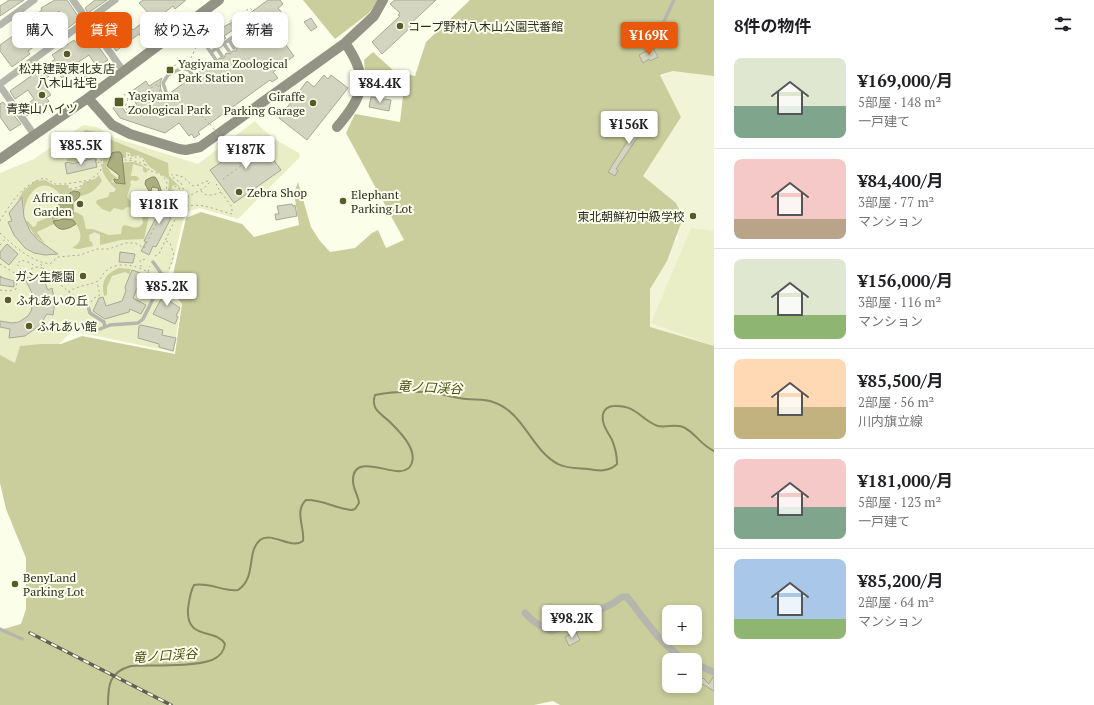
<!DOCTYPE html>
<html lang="ja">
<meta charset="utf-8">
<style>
:root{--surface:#fff;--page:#f6f6f6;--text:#202124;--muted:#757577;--line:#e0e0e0;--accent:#ea580c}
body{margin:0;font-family:"PT Serif","Noto Sans JP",serif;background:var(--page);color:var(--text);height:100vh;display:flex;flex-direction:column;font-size:15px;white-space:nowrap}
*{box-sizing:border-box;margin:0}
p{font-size:13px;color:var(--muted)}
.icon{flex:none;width:22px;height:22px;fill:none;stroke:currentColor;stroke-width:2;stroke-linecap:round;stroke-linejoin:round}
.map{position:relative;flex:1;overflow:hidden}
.panel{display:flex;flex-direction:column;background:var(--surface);width:380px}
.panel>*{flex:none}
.hud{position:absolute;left:12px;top:12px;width:380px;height:36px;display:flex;gap:8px}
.tools{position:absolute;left:662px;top:605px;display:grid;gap:8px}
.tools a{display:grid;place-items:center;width:40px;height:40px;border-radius:8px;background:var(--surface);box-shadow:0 2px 6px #0003;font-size:20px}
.price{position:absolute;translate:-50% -34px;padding:0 9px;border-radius:4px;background:#fff;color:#222;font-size:13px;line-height:26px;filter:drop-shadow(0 1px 2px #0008)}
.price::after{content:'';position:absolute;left:50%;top:24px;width:12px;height:9px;margin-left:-6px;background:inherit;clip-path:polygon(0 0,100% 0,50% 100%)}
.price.selected{background:var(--accent);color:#fff}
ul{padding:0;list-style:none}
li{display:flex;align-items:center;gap:12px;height:100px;padding:0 20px}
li+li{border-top:1px solid var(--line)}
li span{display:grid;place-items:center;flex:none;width:112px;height:80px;border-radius:8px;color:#555}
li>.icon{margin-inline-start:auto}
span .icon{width:48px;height:48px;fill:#fffc;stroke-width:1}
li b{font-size:17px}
h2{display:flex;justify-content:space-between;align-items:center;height:48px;padding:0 20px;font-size:17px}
.chip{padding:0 14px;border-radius:8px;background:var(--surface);box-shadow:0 2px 6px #0003;font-size:14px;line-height:36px}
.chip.selected{background:var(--accent);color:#fff}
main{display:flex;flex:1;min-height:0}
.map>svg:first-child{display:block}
</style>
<main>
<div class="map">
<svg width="714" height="705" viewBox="0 0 714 705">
<rect width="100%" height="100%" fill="#fbfee8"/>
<path fill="#f1f4d6" d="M 714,55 L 714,353 L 636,332 L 643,285 L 678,238 L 667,194 L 595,179 L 612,100 L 673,71 Z"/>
<path fill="#eaeec6" d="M 255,121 C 267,136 283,144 299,153 L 300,157 L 238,219 L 200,208 L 185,212 L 173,263 L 160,288 L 181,304 L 174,352 L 72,331 L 59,344 L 16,407 L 0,413 L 0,173 L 34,159 L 83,125 L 97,127 L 115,138 L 198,164 Z
M 691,228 L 714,231 L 714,346 L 651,323 Z"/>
<path fill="#cace9c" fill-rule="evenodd" d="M 303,0 L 378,0 L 369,13 L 335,39 Z
M 470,0 L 714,0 L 714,76 L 673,71 L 660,75 L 681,117 L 643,176 L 676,203 L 683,218 L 667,261 L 650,289 L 650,327 L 714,346 L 714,705 L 560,705 L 553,701 L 534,705 L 0,705 L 0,630 L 21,624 L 26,609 L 26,558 L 6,509 L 0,483 L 0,355 L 15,363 L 20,346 L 41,344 L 61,344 L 82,336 L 175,354 L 182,304 L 175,296 L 173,274 L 186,218 L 201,212 L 242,224 L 254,237 L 299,225 L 294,193 L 298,182 L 311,227 L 320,241 L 330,252 L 355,248 L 372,233 L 378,230 L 386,248 L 404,240 L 346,133 L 355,114 L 400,122 L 403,96 L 366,88 L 364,60 L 373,52 L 395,72 L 415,76 L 426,42 ZM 669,612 L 695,612 L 695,638 L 669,638 ZM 669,660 L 695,660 L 695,686 L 669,686 Z
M 86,130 L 97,132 L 114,141 L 168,163 L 169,176 L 181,188 L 176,185 L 172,186 L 170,203 L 167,202 L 169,180 C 163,175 156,172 150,167 C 143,161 144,152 131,157 L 130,153 L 126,152 L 126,158 L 123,158 L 122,155 L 115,152 L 110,154 L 107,151 L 94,154 L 95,158 L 71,163 L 71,161 L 67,161 L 67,159 L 72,158 L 72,152 L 61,152 L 58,148 Z
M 107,153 L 110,156 L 106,167 L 108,168 L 111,173 L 118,179 L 114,179 L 111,182 L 121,184 L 121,164 C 129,159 142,163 148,170 L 146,173 L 143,171 L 143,167 L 133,164 L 131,176 L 136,176 L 140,179 L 136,181 L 132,180 L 130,182 L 131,184 L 127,196 C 130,204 140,206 148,208 L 149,216 L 144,239 L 121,240 L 100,245 L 100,235 L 95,232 L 89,235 L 90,241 L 92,242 L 93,246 L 79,249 L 72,248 C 83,243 82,233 76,224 L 61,221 L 61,214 L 76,212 L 83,216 L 86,229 L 93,229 L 109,235 L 121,234 L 122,227 L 124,225 C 131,226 138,231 143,223 C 142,213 137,207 127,207 L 123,210 L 114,208 L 110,212 L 102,209 L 96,203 L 97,200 L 108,197 L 110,192 L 114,192 L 116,189 C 111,185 102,174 102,168 C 103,162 104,160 101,155 Z
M 99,175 L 102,181 C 95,190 91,194 80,196 L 79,191 C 71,188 70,196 65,199 C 61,196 58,191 53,188 C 36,178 25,199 24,213 L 23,197 L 18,200 L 23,191 L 35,181 L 45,180 L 54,185 L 66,185 L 71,190 L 80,189 L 84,182 L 95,179 Z
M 54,213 L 56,214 L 58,219 L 56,223 L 37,232 L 45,244 L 35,236 L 26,222 L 28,221 L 33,227 L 36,226 L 37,222 L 49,217 Z
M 119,268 L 131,269 L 129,274 L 125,272 L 112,276 L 107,287 L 107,295 L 104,296 C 101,281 105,274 119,268 Z"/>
<path fill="#abaf7e" stroke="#858863" d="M 115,152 L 120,152 L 122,155 L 125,184 L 116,183 L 114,181 L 114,179 L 117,180 L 119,179 L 119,175 L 107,166 L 112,153 Z
M 152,177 L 155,177 C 160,183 160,191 164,196 L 164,202 L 162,205 L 160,204 L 161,200 L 158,188 L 152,187 L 151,191 L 149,191 L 145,184 L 146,180 Z
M 74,191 L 79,192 C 82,197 76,199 73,203 L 73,215 L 52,218 C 52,210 59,202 67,200 L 70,193 Z
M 64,219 L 73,220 L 76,224 C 67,230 58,233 53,221 Z"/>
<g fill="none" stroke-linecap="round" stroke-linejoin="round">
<path stroke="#858863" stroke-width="2" d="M 108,705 C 108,685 109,672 131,666 C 152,665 194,667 212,660 C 219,657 224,652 225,644 C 216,628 186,641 188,609 C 189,601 190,592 194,585 C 210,582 223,592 238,590 C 257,577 246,552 260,540 C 272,531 291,550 303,541 C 305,528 294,511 306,500 C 322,499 336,509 352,510 L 355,509 L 359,503 C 358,495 353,489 353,481 C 352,455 384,471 397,471 C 402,472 406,470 409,468 C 421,453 401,433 391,423 C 382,414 370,410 375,395 C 395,391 416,391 436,393 C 446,395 456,398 466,399 C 475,400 485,399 493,402 C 524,412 531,450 558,464 C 567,469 579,468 588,469 C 598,471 609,472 617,464 C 617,456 615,447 612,440 C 608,432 601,424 603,414 C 604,409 609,406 614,406 C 638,405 640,420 658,426 C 667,428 677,423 685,428 C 696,434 700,444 714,451"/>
</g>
<path fill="#d3d5c0" stroke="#a7a994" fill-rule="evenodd" d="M 9,0 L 24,0 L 0,16 L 0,6 Z
M 55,0 L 67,0 L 80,19 L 42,47 L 39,43 L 28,51 L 30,54 L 12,67 L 0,51 L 0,45 L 27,26 L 25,23 L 42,10 L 41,8 ZM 59,11 L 68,23 L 54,33 L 46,21 Z
M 95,0 L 107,0 L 88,13 L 85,8 Z
M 143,0 L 186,0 L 175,9 L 173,6 L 152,22 L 160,35 L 150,42 L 145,35 L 141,37 L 139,34 L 116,51 L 109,41 L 120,33 L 118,31 L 128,24 L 133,30 L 151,16 L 139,3 Z
M 268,0 L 280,0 L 283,4 L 278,8 L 283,14 L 270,23 L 294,56 L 273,72 L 278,78 L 272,82 L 270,80 L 198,132 L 200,134 L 194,138 L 192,134 L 189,136 L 179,123 L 165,133 L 120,118 L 113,108 L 120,104 L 126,113 L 137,105 L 129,93 L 146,81 L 149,86 L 162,78 L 160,83 L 161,90 L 164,97 L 168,98 L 170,93 L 191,78 L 195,78 L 196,74 L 203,69 L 213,62 L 218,62 L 219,58 L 224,58 L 226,53 L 230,54 L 232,51 L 236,51 L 238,45 L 243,46 L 245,40 L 236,28 L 224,36 L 226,38 L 220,42 L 217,37 L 219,35 L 216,31 L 238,19 L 239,21 Z
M 395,0 L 436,0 L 409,25 L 411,27 L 382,54 L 372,42 L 400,16 L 398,15 L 400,13 L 390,4 Z
M 311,18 L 317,27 L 311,31 L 304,22 Z
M 88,32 L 108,60 L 97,67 L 89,55 L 77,63 L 88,78 L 80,83 L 71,71 L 62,78 L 56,71 L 41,82 L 51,95 L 46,98 L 49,101 L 37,110 L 38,115 L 32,113 L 27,116 L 22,108 L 34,99 L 28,90 L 15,99 L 10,91 L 55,59 L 52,55 L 74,40 L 75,42 Z
M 653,48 L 658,57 L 650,61 L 649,59 L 643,63 L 639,55 Z
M 324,75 L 328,79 L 331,75 L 348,88 L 307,140 L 279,118 L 307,81 L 314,87 Z
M 371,97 L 391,100 L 389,111 L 369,107 Z
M 3,102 L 21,124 L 10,131 L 0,117 L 0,104 Z
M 644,115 L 650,119 L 616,169 L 618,170 L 615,176 L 608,172 Z
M 257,137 L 281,170 L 234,203 L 210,170 Z
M 95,158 L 97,167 L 67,174 L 65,163 L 70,162 L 71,164 Z
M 164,196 L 172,196 L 171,201 L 175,201 L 176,204 L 169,217 L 171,218 L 156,247 L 153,246 L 149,255 L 141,251 L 146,242 L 144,241 L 164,202 Z
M 22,197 L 24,217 L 30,231 L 38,240 L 58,254 L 45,255 L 34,253 L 25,248 L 14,235 L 8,222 L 12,221 L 9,213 Z
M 292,204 L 293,206 L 295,205 L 297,216 L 276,220 L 275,214 L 279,214 L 277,206 Z
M 7,244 L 18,254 L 9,265 L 0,258 L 0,252 Z
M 120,252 L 135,254 L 133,263 L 119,262 Z
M 132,270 L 143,274 L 133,298 L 146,305 L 141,314 L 130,309 L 129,312 L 105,319 L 93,311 L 99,298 L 103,297 L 106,306 L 122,301 L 126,291 L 125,287 Z
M 37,274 L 44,281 L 48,290 L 52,288 L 55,302 L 53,315 L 47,314 L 39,326 L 25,336 L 9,338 L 10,329 L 0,327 L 0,321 L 12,323 L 19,322 L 28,316 L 31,311 L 34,301 L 33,295 L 26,281 L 28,278 L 35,277 Z
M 0,277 L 14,281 L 14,287 L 0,285 Z
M 168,283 L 174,286 L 172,289 L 174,290 L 168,300 L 180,308 L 176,316 L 178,317 L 175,324 L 153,314 L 165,292 L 164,291 Z
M 141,325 L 163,330 L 162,335 L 176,338 L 173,351 L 159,347 L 159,344 L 138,338 L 139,326 Z
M 576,632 L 580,640 L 569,646 L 565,637 Z
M 713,677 L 714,677 L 714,691 L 699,682 L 703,678 L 709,684 Z"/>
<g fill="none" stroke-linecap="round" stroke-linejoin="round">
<path stroke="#a9ab9b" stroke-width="1" stroke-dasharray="2 3" stroke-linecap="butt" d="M 238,16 L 250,8 L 253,11
M 233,30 L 229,22 L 237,17 L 234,12
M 216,36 L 221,33
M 218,38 L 225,34
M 151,39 L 155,36
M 189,62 L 195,64 L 200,71
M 170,68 L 181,62 L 189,62 L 198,43 L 197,41
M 158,85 L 161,95
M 151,88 L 158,84
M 124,94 L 128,99 L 131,97
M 128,99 L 125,107 L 128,112
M 209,123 L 210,124
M 223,142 L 230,151 L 242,142 L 244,146
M 100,153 L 95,154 L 97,163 L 101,162
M 128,154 L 130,159
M 130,159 L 134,157 L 141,157 L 149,170
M 151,171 L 160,174 L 167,181 L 166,196
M 223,179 L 252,158 L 248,152
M 67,185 L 70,189 L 80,187 L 82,182
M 201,191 L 206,195 L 213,195 L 221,192 L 216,185 L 219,182
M 171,196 L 174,187 L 178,186 L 181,192 L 184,191 L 181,183 L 171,176 L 173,174 L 183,177 L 193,186 L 199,185 L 206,181 L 210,182 L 204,188 L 174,204
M 0,221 C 10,204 24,182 45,178 L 55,184 L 66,184 L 90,180 L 100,172 L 102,165 L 100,153 L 107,152 C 120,164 132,157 145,165
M 0,233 C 14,246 30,261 50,264 L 58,257 L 80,255 L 97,249 L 109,249 L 125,243 L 135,243 L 144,248 L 162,212 L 168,215 C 173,206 174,197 180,189
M 166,241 L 170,243 L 174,255 L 168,272
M 0,245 L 6,238
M 155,256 L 159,254 L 178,213 C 191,197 215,210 232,214 L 232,207 L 221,192
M 0,264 L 16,274 L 23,273 L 35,267 L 43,268 L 40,263
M 141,267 L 140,260 L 148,259
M 43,268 L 57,282 L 83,303
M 0,276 L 2,277
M 28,278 L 17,264 L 21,260 L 31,263 L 35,267
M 142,288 L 148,272
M 0,290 L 9,291 L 16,289 L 18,274
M 68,292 C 78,285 88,286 98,281 C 102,278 102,274 106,271 C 117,261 136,265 148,272 L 150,266
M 91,302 L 94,298 L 100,295 L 97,282"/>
<path stroke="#b5b6ac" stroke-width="3.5" d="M 193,21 L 204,35 L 209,37 L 222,56
M 204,35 L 203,41 L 216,60
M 229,40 L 234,48
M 655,40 L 674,0
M 224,44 L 229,51
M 211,52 L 236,35 L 241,43
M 167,95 L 163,83 L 168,75 L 182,68 L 189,70 L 193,76
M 88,306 L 90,313 L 104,322 L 105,327
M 100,329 L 110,325 L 138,323 L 143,319 L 164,277 L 153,262
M 0,629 L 22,639"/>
<path stroke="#b5b6ac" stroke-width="7" d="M 73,0 L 124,72
M 0,25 L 34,0
M 0,84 L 115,0
M 0,86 L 35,136
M 525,613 C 533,622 540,627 552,631 L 612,604 L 622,597 L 627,597 C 644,618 663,648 686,660
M 695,664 L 714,672"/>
<path stroke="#939486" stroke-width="10" d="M 88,98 L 112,125 L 130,134 L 179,149 L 186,150 L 200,147 L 345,43 L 374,16 L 383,0
M 337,127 C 364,96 370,78 345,43
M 0,159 L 88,98 L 219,0"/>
<defs>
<path id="rail" d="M 30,633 L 171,705"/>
</defs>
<use href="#rail" stroke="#606155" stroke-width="3.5"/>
<use href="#rail" stroke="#fbfee8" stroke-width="2" stroke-dasharray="6" stroke-linecap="butt"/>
<path stroke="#a9ab9b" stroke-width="1" stroke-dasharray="2 3" stroke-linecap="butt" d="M 173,107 C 188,107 200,112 209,123
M 210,124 L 223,142"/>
</g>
<g fill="#585a28" stroke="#fbfee8" stroke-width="1.5">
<circle cx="400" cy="26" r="4"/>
<circle cx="67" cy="54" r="4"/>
<rect x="166" y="66" width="8" height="8" rx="2"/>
<circle cx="42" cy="95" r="4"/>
<rect x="114" y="97" width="10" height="10" rx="2"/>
<circle cx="313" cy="103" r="4"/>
<circle cx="239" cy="192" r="4"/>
<circle cx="343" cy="201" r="4"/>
<circle cx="80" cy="204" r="4"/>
<circle cx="693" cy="216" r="4"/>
<circle cx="83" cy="276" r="4"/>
<circle cx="8" cy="300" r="4"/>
<circle cx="29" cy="326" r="4"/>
<circle cx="15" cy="584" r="4"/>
</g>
<g text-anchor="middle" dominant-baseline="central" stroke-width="4" stroke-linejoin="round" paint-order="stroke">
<g font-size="12" fill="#2b2c24" stroke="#fbfee8" text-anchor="start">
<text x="408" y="26">コープ野村八木山公園弐番館</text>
<text x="178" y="63">Yagiyama Zoological<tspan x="178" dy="14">Park Station</tspan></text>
<text x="67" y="68" text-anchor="middle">松井建設東北支店<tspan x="67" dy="14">八木山社宅</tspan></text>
<text x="128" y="95">Yagiyama<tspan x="128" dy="14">Zoological Park</tspan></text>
<text x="305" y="96" text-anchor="end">Giraffe<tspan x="305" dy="14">Parking Garage</tspan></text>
<text x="42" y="108" text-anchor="middle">青葉山ハイツ</text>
<text x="247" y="192">Zebra Shop</text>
<text x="351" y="194">Elephant<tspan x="351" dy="14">Parking Lot</tspan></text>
<text x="72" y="197" text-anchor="end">African<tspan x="72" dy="14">Garden</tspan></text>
<text x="685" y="216" text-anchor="end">東北朝鮮初中級学校</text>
<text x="75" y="276" text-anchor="end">ガン生態園</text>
<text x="16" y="300">ふれあいの丘</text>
<text x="37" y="326">ふれあい館</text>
<text x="23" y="577">BenyLand<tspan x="23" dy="14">Parking Lot</tspan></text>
</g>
<g font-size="13" font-style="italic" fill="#494b11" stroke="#fbfee8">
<text transform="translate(430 387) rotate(3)">竜ノ口渓谷</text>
<text transform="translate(165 655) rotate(-4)">竜ノ口渓谷</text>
</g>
</g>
</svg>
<div class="tools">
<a>+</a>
<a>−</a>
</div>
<b class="price selected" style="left:649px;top:56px">¥169K</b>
<b class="price" style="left:380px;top:104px">¥84.4K</b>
<b class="price" style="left:629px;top:145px">¥156K</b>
<b class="price" style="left:81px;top:166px">¥85.5K</b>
<b class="price" style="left:246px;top:170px">¥187K</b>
<b class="price" style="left:159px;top:225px">¥181K</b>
<b class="price" style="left:167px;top:307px">¥85.2K</b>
<b class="price" style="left:572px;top:639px">¥98.2K</b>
<div class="hud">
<a class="chip">購入</a>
<a class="chip selected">賃貸</a>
<a class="chip">絞り込み</a>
<a class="chip">新着</a>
</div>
</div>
<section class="panel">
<h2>8件の物件<svg class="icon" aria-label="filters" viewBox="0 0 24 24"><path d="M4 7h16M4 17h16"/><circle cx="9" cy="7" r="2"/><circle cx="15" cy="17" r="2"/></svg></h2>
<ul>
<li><span style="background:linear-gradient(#dfe7d0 60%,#7fa58c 0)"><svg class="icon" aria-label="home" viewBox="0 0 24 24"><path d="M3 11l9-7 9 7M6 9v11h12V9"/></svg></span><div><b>¥169,000/月</b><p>5部屋 · 148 m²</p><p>一戸建て</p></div></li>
<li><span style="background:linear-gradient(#f6c9c9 75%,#b9a48a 0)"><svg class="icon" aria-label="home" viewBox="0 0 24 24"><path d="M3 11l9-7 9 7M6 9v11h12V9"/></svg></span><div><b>¥84,400/月</b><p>3部屋 · 77 m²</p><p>マンション</p></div></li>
<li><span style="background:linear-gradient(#dfe7d0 70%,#8fb573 0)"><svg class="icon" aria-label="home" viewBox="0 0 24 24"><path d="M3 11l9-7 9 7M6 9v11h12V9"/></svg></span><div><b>¥156,000/月</b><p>3部屋 · 116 m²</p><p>マンション</p></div></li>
<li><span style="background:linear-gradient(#ffd9b3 60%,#c2b280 0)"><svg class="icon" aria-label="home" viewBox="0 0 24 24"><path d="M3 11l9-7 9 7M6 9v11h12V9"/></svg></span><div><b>¥85,500/月</b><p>2部屋 · 56 m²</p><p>川内旗立線</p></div></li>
<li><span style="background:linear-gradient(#f6c9c9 60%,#7fa58c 0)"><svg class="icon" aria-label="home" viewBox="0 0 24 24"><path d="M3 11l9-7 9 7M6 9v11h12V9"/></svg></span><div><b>¥181,000/月</b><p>5部屋 · 123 m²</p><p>一戸建て</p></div></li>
<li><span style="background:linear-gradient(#a9c7e8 75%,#8fb573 0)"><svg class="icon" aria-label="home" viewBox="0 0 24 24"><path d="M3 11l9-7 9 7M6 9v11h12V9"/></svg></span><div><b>¥85,200/月</b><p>2部屋 · 64 m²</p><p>マンション</p></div></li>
</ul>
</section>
</main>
